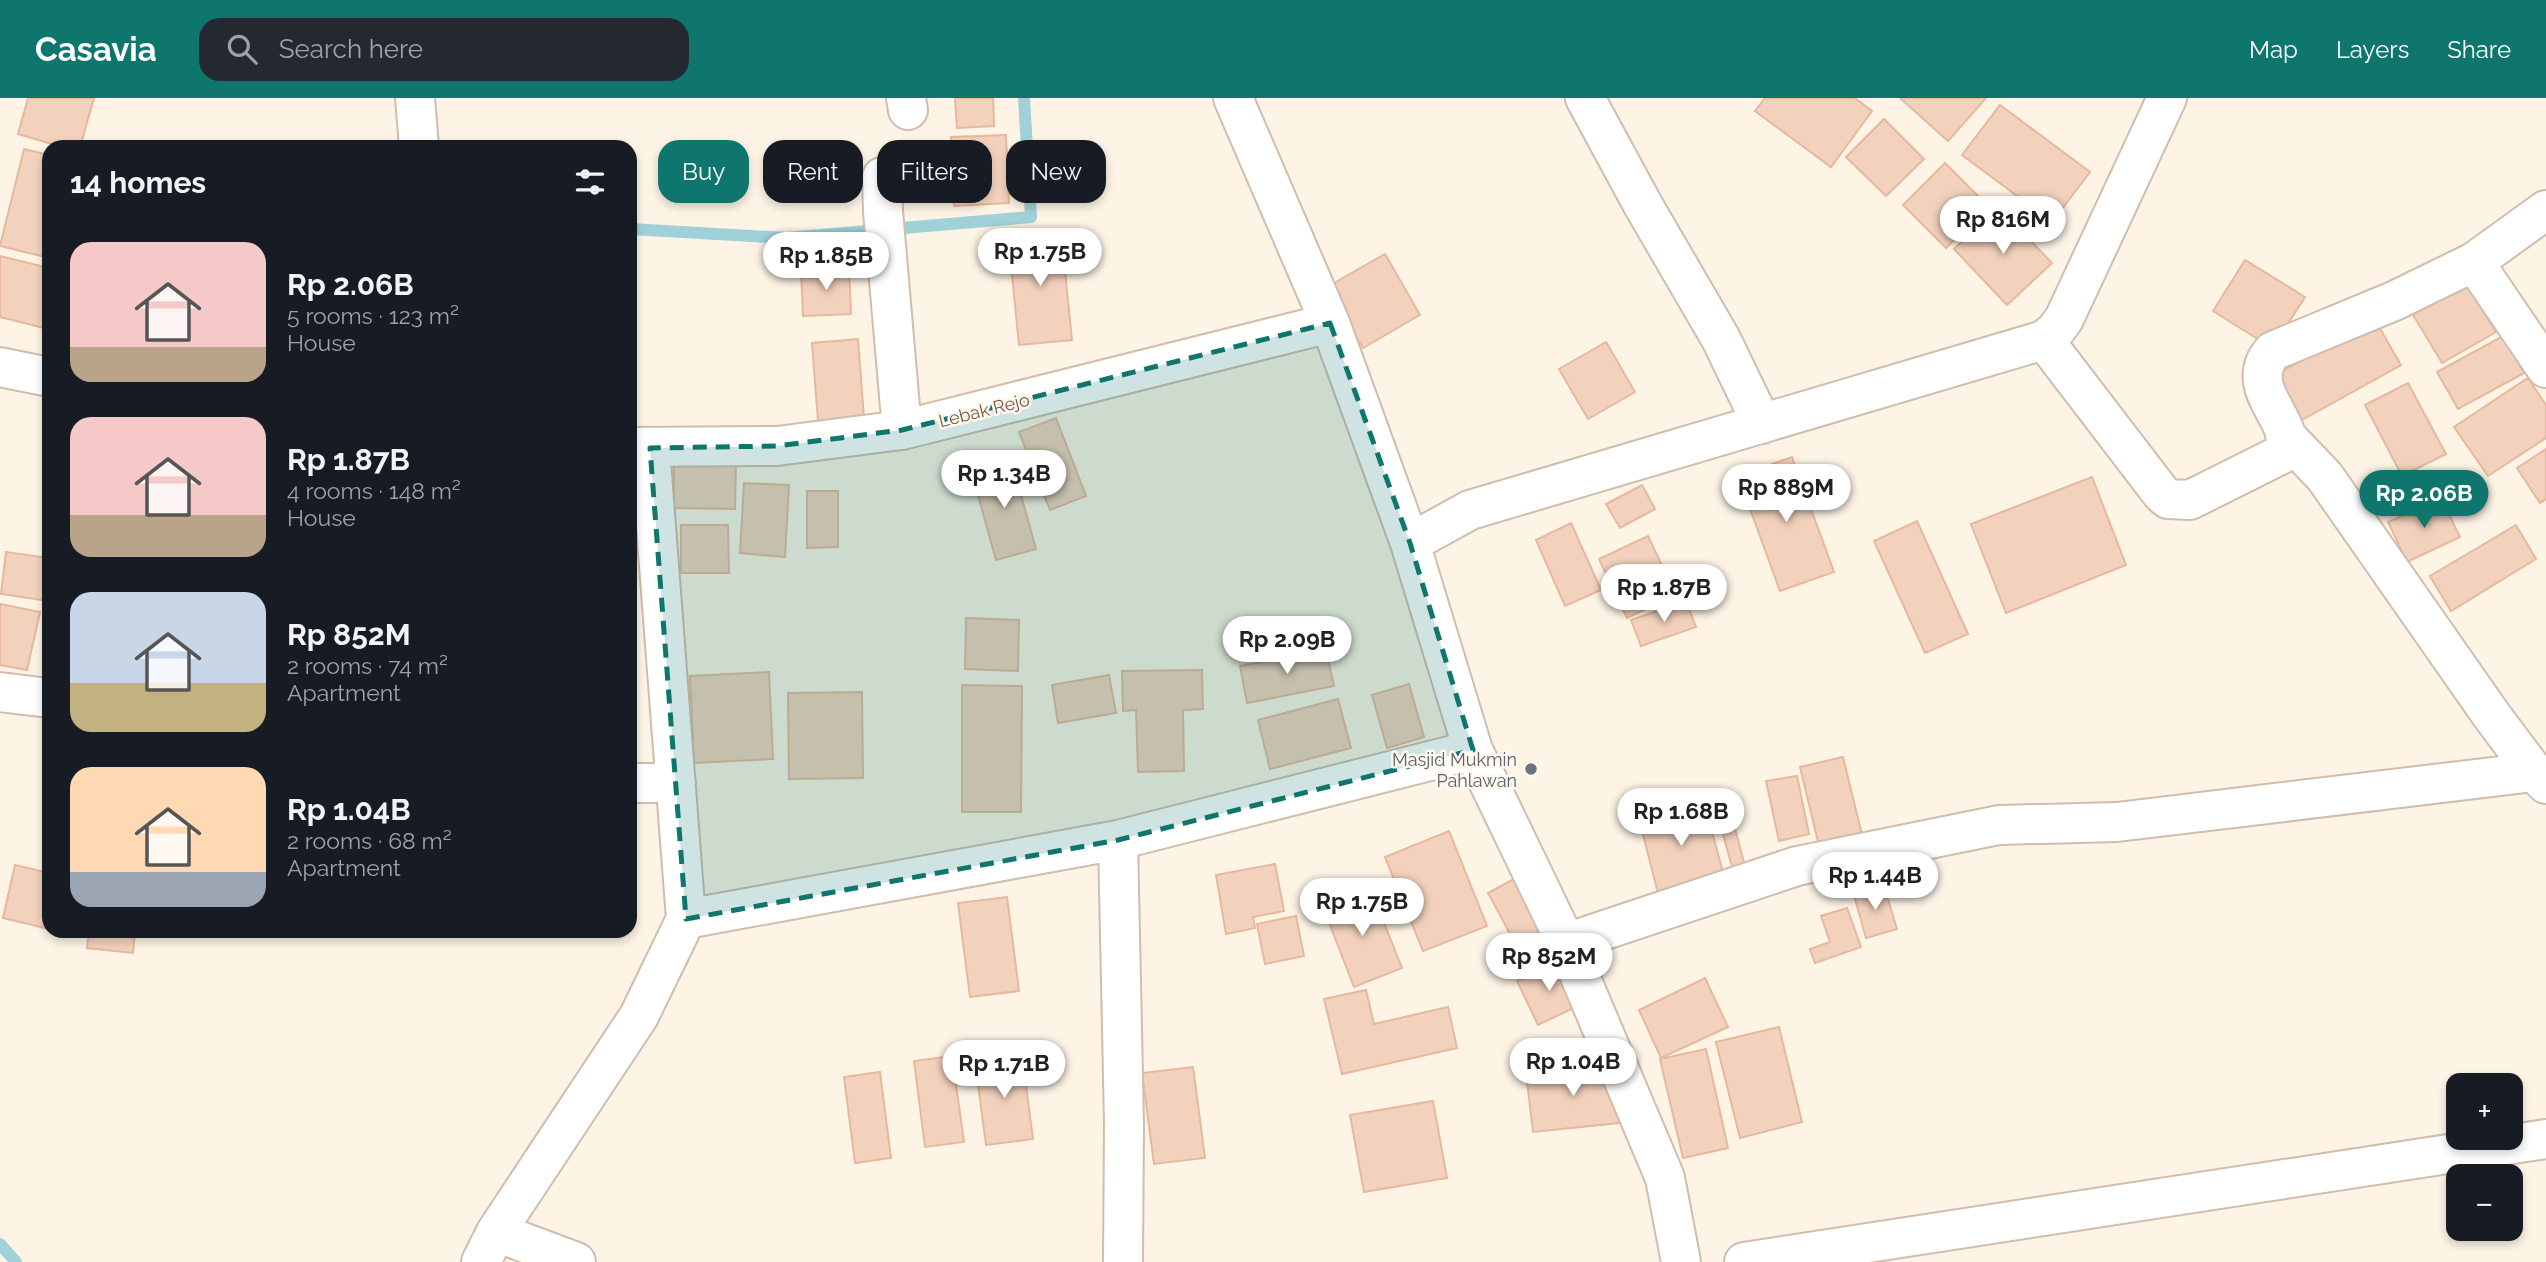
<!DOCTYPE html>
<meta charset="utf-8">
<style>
:root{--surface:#171b24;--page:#242831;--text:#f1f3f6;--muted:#9ea1a6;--accent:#0f766e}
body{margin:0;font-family:Raleway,sans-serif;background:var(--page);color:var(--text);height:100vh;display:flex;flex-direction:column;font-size:26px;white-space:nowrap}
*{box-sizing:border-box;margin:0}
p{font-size:23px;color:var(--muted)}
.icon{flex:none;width:38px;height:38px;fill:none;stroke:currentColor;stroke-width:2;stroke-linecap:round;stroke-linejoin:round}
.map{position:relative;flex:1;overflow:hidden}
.drawer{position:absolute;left:42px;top:42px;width:595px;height:798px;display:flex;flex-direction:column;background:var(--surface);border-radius:21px;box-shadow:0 4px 10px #0003}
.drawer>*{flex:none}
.banner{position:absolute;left:658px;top:42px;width:665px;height:63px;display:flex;gap:14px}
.fabs{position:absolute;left:2446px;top:975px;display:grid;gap:14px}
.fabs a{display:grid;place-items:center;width:77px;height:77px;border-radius:14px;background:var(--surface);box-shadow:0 4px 10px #0003;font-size:35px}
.price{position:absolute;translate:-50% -60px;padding:0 16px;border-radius:24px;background:#fff;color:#222;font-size:23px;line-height:46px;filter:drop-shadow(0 2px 4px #0008)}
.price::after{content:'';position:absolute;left:50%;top:42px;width:21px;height:16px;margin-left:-10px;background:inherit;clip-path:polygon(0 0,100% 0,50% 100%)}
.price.active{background:var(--accent);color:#fff}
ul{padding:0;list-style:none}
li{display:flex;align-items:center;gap:21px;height:175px;padding:0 28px}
li span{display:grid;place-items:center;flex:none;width:196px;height:140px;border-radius:21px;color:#555}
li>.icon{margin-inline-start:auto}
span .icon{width:84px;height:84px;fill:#fffc;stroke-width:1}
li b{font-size:30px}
h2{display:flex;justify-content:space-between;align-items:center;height:84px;padding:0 28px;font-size:30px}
.pill{padding:0 24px;border-radius:21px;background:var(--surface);box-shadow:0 4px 10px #0003;font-size:24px;line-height:63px}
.pill.active{background:var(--accent);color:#fff}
header{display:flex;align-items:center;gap:42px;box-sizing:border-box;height:98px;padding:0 35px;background:var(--accent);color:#fff}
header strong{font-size:33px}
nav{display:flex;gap:38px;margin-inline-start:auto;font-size:24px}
.search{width:490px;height:63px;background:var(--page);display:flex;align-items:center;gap:18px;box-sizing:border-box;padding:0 24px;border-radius:21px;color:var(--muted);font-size:26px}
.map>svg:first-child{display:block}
</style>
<header>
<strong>Casavia</strong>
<div class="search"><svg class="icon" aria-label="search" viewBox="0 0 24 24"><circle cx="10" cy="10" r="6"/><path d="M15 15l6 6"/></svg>Search here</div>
<nav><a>Map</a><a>Layers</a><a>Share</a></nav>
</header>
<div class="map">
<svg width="2546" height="1164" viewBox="0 0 2546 1164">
<rect width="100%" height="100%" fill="#fdf4e6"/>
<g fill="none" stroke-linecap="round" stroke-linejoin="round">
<path stroke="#a0d1d9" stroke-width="12" d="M 630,131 L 787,140 L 1031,119 L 1024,0
M 0,1146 L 16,1164"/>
</g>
<path fill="#f3d2bd" stroke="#e6b89d" stroke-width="2" d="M 28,0 L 94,0 L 80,49 L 62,49 L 18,36 Z
M 955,0 L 993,0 L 994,28 L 957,30 Z
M 1765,0 L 1855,0 L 1872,13 L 1831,69 L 1755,13 Z
M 1900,0 L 1986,0 L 1948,43 Z
M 2000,7 L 2090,74 L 2052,124 L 1962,57 Z
M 1884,21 L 1924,61 L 1886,98 L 1846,59 Z
M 1006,37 L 1009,105 L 954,108 L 951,39 Z
M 24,51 L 49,57 L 49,160 L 0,148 Z
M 1945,65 L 1988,108 L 1946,150 L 1903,107 Z
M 1998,109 L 2052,165 L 2007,207 L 1954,151 Z
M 1061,133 L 1072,242 L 1019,247 L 1008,138 Z
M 1385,156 L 1420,217 L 1363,250 L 1327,189 Z
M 0,158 L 49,170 L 49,211 L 44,230 L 0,219 Z
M 2245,162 L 2305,199 L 2272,250 L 2213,213 Z
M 849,169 L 851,216 L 803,218 L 801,172 Z
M 2465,184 L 2496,234 L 2442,265 L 2412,215 Z
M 2375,222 L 2401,267 L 2302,322 L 2277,276 Z
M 2503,238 L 2524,275 L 2458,311 L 2437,274 Z
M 858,241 L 864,320 L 818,323 L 812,245 Z
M 1606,244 L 1635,294 L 1588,321 L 1559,271 Z
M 2528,280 L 2546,307 L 2546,340 L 2488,378 L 2454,329 Z
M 2408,285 L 2446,356 L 2402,378 L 2365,307 Z
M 1056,320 L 1086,398 L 1050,412 L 1019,334 Z
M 2546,351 L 2546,401 L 2540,405 L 2517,370 Z
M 1792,359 L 1834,474 L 1780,493 L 1738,378 Z
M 1011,361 L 1036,451 L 996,462 L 971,372 Z
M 674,362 L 736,363 L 735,411 L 674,410 Z
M 2092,379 L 2126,467 L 2006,515 L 1971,426 Z
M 744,385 L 789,387 L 785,459 L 740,455 Z
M 1642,387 L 1655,411 L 1620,430 L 1606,406 Z
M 807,393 L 838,393 L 838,449 L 807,450 Z
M 2441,400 L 2460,439 L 2407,464 L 2388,424 Z
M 1917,423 L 1968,536 L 1925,555 L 1874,443 Z
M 1571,425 L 1601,492 L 1565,508 L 1536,442 Z
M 681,427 L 728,427 L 729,475 L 681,475 Z
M 2516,427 L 2536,461 L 2451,513 L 2430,478 Z
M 1648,438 L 1676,497 L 1627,520 L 1599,461 Z
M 6,454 L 49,460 L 49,503 L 1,496 Z
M 1686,503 L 1696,529 L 1641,548 L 1631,522 Z
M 0,506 L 40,514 L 27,572 L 0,567 Z
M 966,520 L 1019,522 L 1018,573 L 965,571 Z
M 1326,552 L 1334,588 L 1247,605 L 1240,568 Z
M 1202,572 L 1203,611 L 1183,612 L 1184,673 L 1138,674 L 1136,612 L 1123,613 L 1122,573 Z
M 769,574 L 773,661 L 694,665 L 690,578 Z
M 1109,577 L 1116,615 L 1058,625 L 1052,587 Z
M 1409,586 L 1424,639 L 1387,650 L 1372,597 Z
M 962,587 L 1022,588 L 1021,714 L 962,714 Z
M 862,594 L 863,680 L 789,681 L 788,595 Z
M 1338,601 L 1351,650 L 1270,671 L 1258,622 Z
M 1843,659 L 1864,745 L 1821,756 L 1800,669 Z
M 1797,678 L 1809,736 L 1779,743 L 1766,683 Z
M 1725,693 L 1745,768 L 1733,772 L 1712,697 Z
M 1703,700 L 1725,782 L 1659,799 L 1638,717 Z
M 630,709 L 636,709 L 630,817 Z
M 1449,733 L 1487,828 L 1423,853 L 1385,759 Z
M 1275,766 L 1284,813 L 1253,819 L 1255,830 L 1226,836 L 1216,777 Z
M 15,767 L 49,775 L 49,831 L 3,820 Z
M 1521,777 L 1549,830 L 1516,847 L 1488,795 Z
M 1884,788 L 1897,831 L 1866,840 L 1854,797 Z
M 1371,792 L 1402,870 L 1354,889 L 1323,809 Z
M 1007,799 L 1019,893 L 970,899 L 958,805 Z
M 1847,810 L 1861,849 L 1815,865 L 1810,851 L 1830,844 L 1821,818 Z
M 1296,818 L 1304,858 L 1265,866 L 1257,826 Z
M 89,833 L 135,833 L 133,855 L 87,850 Z
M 1560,864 L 1580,907 L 1538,927 L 1517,883 Z
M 1705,880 L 1728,929 L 1661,960 L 1639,912 Z
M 1366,892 L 1374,926 L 1448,909 L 1457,950 L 1342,976 L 1324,901 Z
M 1779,929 L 1802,1024 L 1740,1040 L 1716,944 Z
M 1706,951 L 1728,1050 L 1683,1060 L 1660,961 Z
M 1022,957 L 1033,1041 L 986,1047 L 975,964 Z
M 952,958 L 964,1044 L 925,1049 L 914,963 Z
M 1612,965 L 1619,1025 L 1533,1034 L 1526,975 Z
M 1193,969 L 1205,1060 L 1154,1066 L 1142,975 Z
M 880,974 L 891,1060 L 855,1065 L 844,979 Z
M 1433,1003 L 1447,1080 L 1364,1094 L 1350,1017 Z"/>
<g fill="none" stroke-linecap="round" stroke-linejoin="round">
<defs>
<path id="minor" d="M 415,0 L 419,49
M 906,0 L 908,12
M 1233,0 L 1330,225 L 1410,445 L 1473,652 L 1566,845 L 1665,1080 L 1681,1164
M 1585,0 L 1643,107 L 1721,241 L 1762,326
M 882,79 L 883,113 L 902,332
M 2474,164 L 2546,270
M 2044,242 L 2162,396 L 2168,401 L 2190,402 L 2284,355 C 2300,325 2239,291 2273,253 L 2394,203 L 2474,164 L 2546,112
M 0,269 L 49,279
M 2285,337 L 2325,379 L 2492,618 L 2534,674
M 630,349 L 777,348 L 902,332 L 1330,225
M 1410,445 L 1470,412 L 2044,242 L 2055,233 L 2064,221 L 2167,0
M 0,594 L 49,600
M 630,685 L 676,685
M 1118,742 L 1124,1026 L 1123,1164
M 686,821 L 1118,742 L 1473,652
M 1566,845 L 1797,768 L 1999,727 L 2117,724 L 2534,674 L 2546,686
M 496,1134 L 576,1164
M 481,1164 L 496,1134 L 639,918 L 686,821 L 650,350
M 1744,1164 L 2546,1041"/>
</defs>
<use href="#minor" stroke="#d1bdae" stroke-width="42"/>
<use href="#minor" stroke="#fff" stroke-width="38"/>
</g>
<path fill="#0f766e" fill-opacity="0.2" stroke="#0f766e" stroke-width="5" stroke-dasharray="14 9" stroke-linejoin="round" d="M 1330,225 L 1410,445 L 1473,652 L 1118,742 L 686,821 L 650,350 L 777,348 L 902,332 Z"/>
<circle fill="#6b7280" stroke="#fff8ed" stroke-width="2.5" cx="1531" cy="671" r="7"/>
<g text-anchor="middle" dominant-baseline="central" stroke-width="5" stroke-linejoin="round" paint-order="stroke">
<g font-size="18" fill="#77594a" stroke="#fff8ed">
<text transform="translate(984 312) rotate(-14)">Lebak Rejo</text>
</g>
<g font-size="18" fill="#5b616d" stroke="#fff8ed" text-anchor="end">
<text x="1517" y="661">Masjid Mukmin<tspan x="1517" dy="21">Pahlawan</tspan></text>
</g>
</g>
</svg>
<div class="fabs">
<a>+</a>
<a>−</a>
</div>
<b class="price" style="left:2003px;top:158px">Rp 816M</b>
<b class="price" style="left:1040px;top:190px">Rp 1.75B</b>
<b class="price" style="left:826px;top:194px">Rp 1.85B</b>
<b class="price" style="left:1004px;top:412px">Rp 1.34B</b>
<b class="price" style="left:1786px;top:426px">Rp 889M</b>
<b class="price active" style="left:2424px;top:432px">Rp 2.06B</b>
<b class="price" style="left:1664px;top:526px">Rp 1.87B</b>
<b class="price" style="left:1287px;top:578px">Rp 2.09B</b>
<b class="price" style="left:1681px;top:750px">Rp 1.68B</b>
<b class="price" style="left:1875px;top:814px">Rp 1.44B</b>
<b class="price" style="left:1362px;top:840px">Rp 1.75B</b>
<b class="price" style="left:1549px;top:895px">Rp 852M</b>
<b class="price" style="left:1573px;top:1000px">Rp 1.04B</b>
<b class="price" style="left:1004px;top:1002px">Rp 1.71B</b>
<div class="banner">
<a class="pill active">Buy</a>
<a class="pill">Rent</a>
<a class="pill">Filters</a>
<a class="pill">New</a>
</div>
<section class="drawer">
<h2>14 homes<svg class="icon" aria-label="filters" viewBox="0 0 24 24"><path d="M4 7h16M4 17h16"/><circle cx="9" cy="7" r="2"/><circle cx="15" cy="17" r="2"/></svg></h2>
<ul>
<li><span style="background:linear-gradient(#f6c9c9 75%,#b9a48a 0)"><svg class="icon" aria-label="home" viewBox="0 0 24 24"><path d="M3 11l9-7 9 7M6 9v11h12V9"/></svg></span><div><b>Rp 2.06B</b><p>5 rooms · 123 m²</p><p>House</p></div></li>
<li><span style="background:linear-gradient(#f6c9c9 70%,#b9a48a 0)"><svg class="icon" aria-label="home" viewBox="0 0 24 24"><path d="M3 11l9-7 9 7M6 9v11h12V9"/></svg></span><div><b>Rp 1.87B</b><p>4 rooms · 148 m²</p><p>House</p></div></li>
<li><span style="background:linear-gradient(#c9d6e8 65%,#c2b280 0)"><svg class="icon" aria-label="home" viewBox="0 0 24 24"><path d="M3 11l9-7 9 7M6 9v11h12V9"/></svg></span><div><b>Rp 852M</b><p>2 rooms · 74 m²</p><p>Apartment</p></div></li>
<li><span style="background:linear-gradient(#ffd9b3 75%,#9aa5b1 0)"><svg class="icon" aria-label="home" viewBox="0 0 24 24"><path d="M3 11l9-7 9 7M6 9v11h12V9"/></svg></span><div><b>Rp 1.04B</b><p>2 rooms · 68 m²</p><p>Apartment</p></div></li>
</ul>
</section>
</div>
